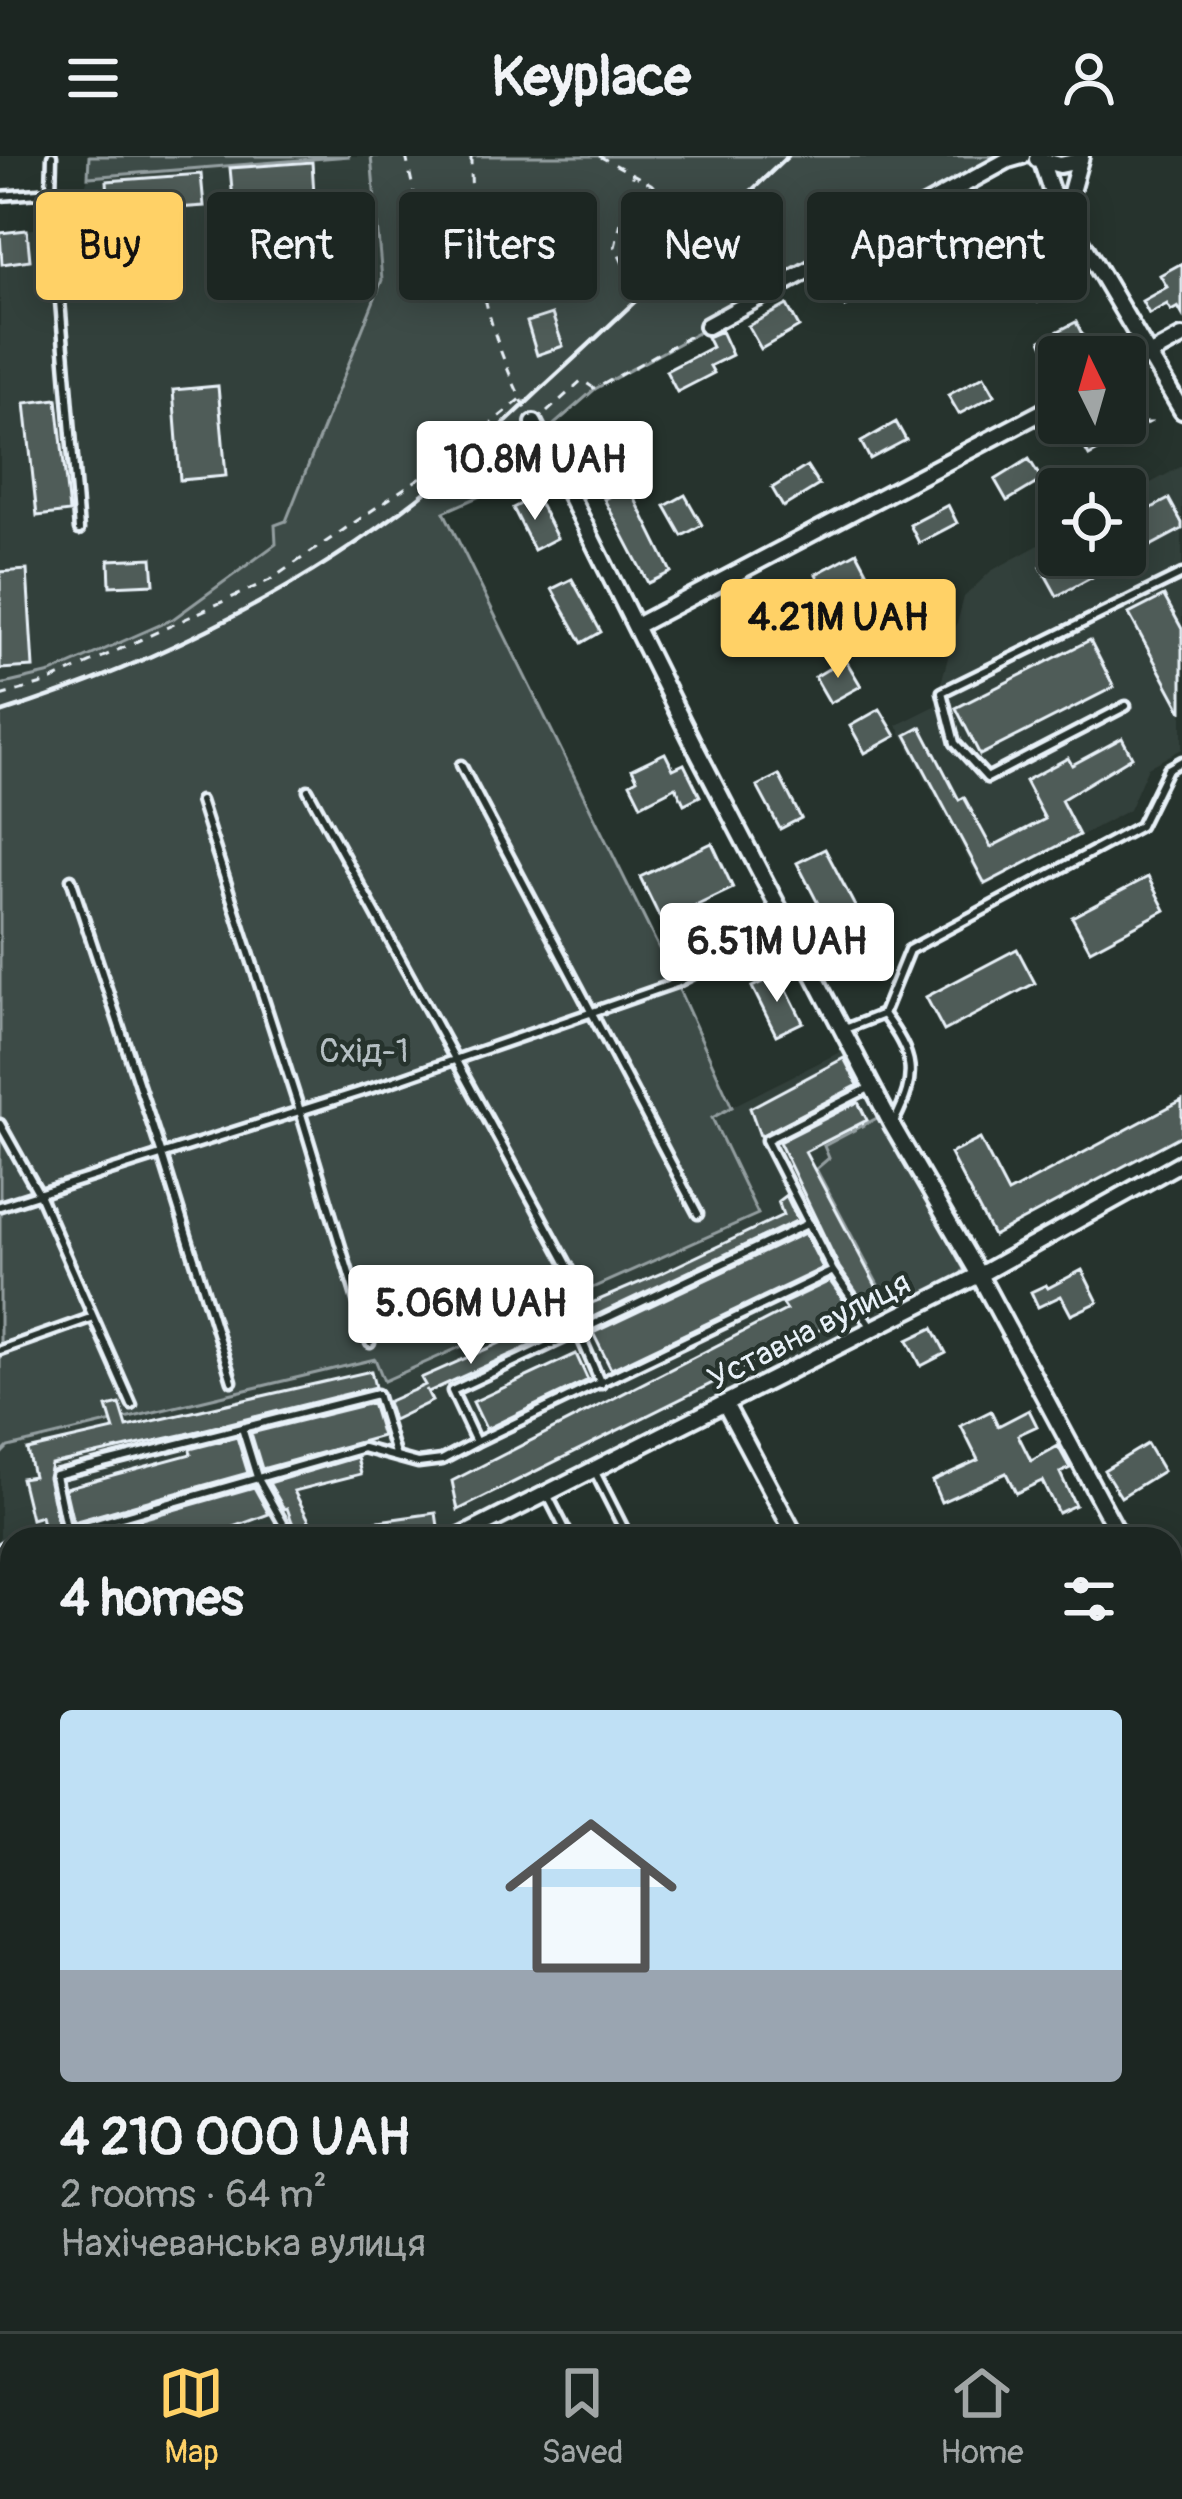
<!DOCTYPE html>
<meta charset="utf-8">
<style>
:root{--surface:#1c2622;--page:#29322f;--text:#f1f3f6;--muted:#a0a5a5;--line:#3a4340;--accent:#ffd166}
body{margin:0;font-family:Pangolin,sans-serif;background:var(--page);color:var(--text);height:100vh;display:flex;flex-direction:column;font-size:45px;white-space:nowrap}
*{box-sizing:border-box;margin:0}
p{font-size:39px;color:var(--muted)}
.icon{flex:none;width:66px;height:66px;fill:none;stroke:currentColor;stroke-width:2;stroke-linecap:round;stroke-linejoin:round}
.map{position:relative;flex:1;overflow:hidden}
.side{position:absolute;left:0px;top:1371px;width:1182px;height:804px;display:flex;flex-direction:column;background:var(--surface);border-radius:36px 36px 0 0;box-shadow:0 6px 30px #0003,0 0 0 3px var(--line)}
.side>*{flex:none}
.top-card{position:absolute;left:36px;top:36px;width:1110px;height:108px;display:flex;gap:24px}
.needle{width:78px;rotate:355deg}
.tools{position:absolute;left:1038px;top:180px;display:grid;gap:24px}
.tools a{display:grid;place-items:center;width:108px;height:108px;border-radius:12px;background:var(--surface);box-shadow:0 6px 30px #0003,0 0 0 3px var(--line);font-size:60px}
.price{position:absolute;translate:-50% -102px;padding:0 27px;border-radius:12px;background:#fff;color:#222;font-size:39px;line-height:78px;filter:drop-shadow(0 3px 6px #0008)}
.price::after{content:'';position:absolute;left:50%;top:72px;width:36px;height:27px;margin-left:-18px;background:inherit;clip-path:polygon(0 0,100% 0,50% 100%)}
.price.selected{background:var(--accent);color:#111}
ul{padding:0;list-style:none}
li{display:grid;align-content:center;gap:24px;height:636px;padding:0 60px}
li+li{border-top:3px solid var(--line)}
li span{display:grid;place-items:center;height:372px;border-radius:12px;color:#555}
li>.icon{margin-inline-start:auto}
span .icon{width:216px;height:216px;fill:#fffc;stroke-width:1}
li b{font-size:51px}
h2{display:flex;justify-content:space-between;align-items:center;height:144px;padding:0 60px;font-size:51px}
.pill{padding:0 42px;border-radius:12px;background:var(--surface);box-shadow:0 6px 30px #0003,0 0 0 3px var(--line);font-size:42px;line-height:108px}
.pill.selected{background:var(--accent);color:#111}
header{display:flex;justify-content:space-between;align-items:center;height:156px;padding:0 60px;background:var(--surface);font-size:54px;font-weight:800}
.dock{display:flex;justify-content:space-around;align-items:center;height:168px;border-top:3px solid var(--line);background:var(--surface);font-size:33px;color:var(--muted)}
.dock a{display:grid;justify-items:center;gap:6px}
.dock .selected{color:var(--accent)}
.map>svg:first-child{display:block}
</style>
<header><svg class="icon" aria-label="menu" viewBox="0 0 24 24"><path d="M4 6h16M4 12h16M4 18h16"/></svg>Keyplace<svg class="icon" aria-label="person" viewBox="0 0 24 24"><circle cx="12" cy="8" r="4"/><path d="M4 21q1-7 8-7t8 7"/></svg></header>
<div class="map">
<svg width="1182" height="2175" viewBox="0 0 1182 2175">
<rect width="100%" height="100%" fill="#26332d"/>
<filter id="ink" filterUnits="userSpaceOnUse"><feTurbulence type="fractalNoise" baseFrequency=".00833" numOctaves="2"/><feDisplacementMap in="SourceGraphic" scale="24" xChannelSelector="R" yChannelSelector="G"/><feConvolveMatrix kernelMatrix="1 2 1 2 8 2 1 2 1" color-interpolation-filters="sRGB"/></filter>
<g filter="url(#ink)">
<path fill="#333f3a" d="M 350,0 L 371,0 L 382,124 L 286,365 L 275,369 L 276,387 L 173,463 L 51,517 L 0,529 L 0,77 L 74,68 L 88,21 Z
M 1182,310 L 1182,593 L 1148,611 L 1129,654 L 983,732 L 897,569 L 935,550 L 964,441 L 991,415 L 1059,378 L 1059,399 L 1125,399 L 1125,341 Z
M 844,894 L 879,961 L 825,990 L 829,1002 L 817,1013 L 892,1155 L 587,1305 L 467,1369 L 425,1383 L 12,1383 L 12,1421 L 0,1419 L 0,1299 L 8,1291 L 376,1203 L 385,1225 L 757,1058 L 711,961 Z"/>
<path fill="#3e4b47" stroke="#939ea0" stroke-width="3" d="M 89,0 L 350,0 L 88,21 Z
M 371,0 L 1022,0 L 595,233 L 541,280 L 553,308 L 444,356 L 676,827 L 732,951 L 712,962 L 758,1058 L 384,1225 L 375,1203 L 8,1291 L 0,1299 L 0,529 L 51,517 L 173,463 L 276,388 L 275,369 L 286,365 L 382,124 Z
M 879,961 L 964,1113 L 960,1120 L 892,1155 L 816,1013 L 829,1002 L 824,990 Z
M 0,1419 L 12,1421 L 12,1557 L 0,1565 Z
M 0,1585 L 12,1590 L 12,2163 L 140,2163 L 141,2175 L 0,2175 Z"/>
<path fill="#505c59" stroke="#e8f1f8" stroke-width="3" d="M 312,6 L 314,38 L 233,44 L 230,12 Z
M 201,18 L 204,50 L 109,57 L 107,25 Z
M 27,74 L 30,104 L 2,108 L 0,77 Z
M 1072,106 L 1082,124 L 1038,146 L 1029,129 Z
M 1182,107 L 1182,158 L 1178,151 L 1171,155 L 1167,148 L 1149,158 L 1142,145 L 1167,131 L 1160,119 Z
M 874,108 L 886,128 L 845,151 L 834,130 Z
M 787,149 L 799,171 L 761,193 L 748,170 Z
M 552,158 L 563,190 L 537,199 L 527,166 Z
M 1076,166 L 1086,186 L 1050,203 L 1041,184 Z
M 721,175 L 732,199 L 710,210 L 714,217 L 677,236 L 666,215 L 712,191 L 707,181 Z
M 984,220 L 995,239 L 959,258 L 948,239 Z
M 218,230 L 226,320 L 180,324 L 173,234 Z
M 57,243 L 69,356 L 37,360 L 25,247 Z
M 896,266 L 906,284 L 870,303 L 861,286 Z
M 1097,267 L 1148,267 L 1089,300 L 1077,278 Z
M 1029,303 L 1042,324 L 1007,345 L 995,324 Z
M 807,310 L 819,329 L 783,351 L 772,332 Z
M 629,331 L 671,416 L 648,427 L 604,343 Z
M 685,339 L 702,369 L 682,380 L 665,350 Z
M 536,340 L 557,382 L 534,394 L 513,352 Z
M 1169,343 L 1182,367 L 1182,373 L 1057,440 L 1041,411 L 1064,399 L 1125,399 L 1125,366 Z
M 948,349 L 957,367 L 919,387 L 910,369 Z
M 857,396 L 868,417 L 827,439 L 816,418 Z
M 152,402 L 154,428 L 110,430 L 109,404 Z
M 27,414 L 33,511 L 0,513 L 0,416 Z
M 572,423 L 601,476 L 582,487 L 552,433 Z
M 1164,440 L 1182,473 L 1182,556 L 1129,458 Z
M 1090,484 L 1114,531 L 980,599 L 956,552 Z
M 845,503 L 861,530 L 830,547 L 815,521 Z
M 880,553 L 896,580 L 865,597 L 850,570 Z
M 921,571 L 959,644 L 964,641 L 991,691 L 1045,663 L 1025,625 L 1068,602 L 1072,609 L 1122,582 L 1132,601 L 1061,644 L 1079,679 L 985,728 L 906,579 Z
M 665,597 L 673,613 L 684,608 L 700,640 L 684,648 L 676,631 L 641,649 L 630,627 L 637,623 L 632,613 Z
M 779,619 L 801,662 L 780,673 L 757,630 Z
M 712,687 L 733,732 L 662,766 L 640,721 Z
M 825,693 L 884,806 L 856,821 L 797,707 Z
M 1148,721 L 1165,754 L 1090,794 L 1072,761 Z
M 1017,793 L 1035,827 L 944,875 L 926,841 Z
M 779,818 L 803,866 L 776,879 L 752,831 Z
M 844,902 L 858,929 L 760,980 L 750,952 Z
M 1182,944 L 1182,979 L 993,1080 L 950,998 L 980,983 L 1008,1037 Z
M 858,946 L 867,964 L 805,996 L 884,1145 L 868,1153 L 839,1111 L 779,986 Z
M 786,1039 L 798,1064 L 586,1164 L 580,1152 L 662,1117 L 783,1059 L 778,1045 Z
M 805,1077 L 823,1112 L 611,1213 L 593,1177 Z
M 1082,1114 L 1098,1146 L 1071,1159 L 1061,1140 L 1038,1151 L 1031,1136 L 1046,1129 L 1048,1132 Z
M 830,1125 L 853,1157 L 458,1354 L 452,1325 L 786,1154 L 782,1148 Z
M 559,1161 L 565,1174 L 428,1236 L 426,1233 L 432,1245 L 393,1264 L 387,1246 L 425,1229 L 421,1222 Z
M 933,1172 L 946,1197 L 921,1210 L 908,1184 Z
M 576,1198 L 588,1224 L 486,1273 L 473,1246 Z
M 371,1215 L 375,1231 L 186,1278 L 51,1308 L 48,1321 L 58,1369 L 44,1373 L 41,1360 L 31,1363 L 21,1322 L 33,1320 L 27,1294 L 114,1274 L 107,1251 L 120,1248 L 127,1271 Z
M 372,1247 L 382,1280 L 262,1313 L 251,1277 Z
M 1029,1254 L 1037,1270 L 1018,1279 L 1031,1305 L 1058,1290 L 1070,1312 L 1060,1317 L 1075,1349 L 1058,1357 L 1042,1325 L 1016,1337 L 1006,1317 L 941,1346 L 932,1325 L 978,1304 L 961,1270 L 991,1255 L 998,1270 Z
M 237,1281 L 248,1317 L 73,1366 L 65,1332 L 191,1298 L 190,1293 Z
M 1147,1288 L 1163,1315 L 1121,1341 L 1104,1314 Z
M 357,1301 L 361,1318 L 294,1335 L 314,1374 L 436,1357 L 439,1377 L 388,1383 L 308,1383 L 292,1366 L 287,1352 L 284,1353 L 269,1327 Z
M 254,1331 L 269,1358 L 202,1383 L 196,1371 L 154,1383 L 127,1383 L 124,1368 Z"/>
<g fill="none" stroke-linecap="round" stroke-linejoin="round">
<defs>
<path id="service" d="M 51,36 L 79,374
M 0,40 L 51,36 L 52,0
M 1126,550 L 987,622 L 955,587 L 942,536 L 1182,418
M 461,609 L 698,1058
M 308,634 L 573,1119
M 200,645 L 300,955 L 370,1187
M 71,723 L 162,999 L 232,1225
M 883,858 L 909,794 L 1140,670 L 1168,613 L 1182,605
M 845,873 L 883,858 C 915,900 918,919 894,966
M 869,932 L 766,984 L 833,1115 L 871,1170
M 0,968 L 39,1038 L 132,1249
M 0,1050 L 391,926 L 676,827 L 787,770
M 809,1067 L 452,1235 L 476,1286 L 833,1115
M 579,1177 L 601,1228
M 0,1194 L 93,1161
M 242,1272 L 257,1321 L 292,1383
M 594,1314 L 629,1383
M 547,1338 L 570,1383
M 67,1376 L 55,1319 L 377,1238 L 396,1301
M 44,1383 L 363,1292 L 418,1307 L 442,1304 L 476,1286
M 0,1393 L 12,1385
M 562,2175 L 566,2163"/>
<path id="minor" d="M 1081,0 L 1069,43 L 1068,62 L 1182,255
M 1037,3 L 1060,9 L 1079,5
M 1041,4 L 1051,34 L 1068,62
M 707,170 L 1008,4 L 1022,0
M 1125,212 L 1182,181
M 534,267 L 697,595 L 892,969 L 979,1119 L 1121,1383
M 636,470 L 1059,247
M 725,1248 L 797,1383
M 456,1383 L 979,1119 L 1182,1006
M 1170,1475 L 1182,1497
M 1170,1681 L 1182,1675
M 1170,2107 L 1177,2126 L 1176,2175
M 637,2163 L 653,2175
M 133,2171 L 306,2163
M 368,2175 L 371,2163
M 747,2175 L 748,2163"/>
</defs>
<use href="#service" stroke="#e8f1f8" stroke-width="15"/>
<use href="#minor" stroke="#e8f1f8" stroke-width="22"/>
<path stroke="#e8f1f8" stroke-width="3" stroke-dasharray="9 9" stroke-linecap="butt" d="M 406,0 L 420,64 L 457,117 L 481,135
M 471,0 C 471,95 483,168 526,253
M 599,0 L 651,28 L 678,56
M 631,124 L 615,91 L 632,20
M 547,256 L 582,224 L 595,233 L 693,178
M 0,540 L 46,527 L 270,424 L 449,302 L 521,243
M 0,2173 L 120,2172"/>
<use href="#service" stroke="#26332d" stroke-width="6"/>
<use href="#minor" stroke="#26332d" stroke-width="14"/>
<path stroke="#e8f1f8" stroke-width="4.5" d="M 0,557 C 162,506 317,427 448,318 C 481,291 511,261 542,232 C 625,156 706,78 788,0"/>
</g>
</g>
<g text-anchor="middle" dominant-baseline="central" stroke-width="9" stroke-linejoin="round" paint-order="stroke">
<g font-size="33" fill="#b5bfc3" stroke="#26332d">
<text x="364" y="895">Схід-1</text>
</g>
<g font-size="33" fill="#e8f1f8" stroke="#26332d">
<text transform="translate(809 1175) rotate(-27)">Уставна вулиця</text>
</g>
</g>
</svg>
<div class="tools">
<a><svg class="needle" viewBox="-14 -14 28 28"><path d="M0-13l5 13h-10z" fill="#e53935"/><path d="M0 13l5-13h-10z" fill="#a0a5a5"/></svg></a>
<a><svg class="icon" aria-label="locate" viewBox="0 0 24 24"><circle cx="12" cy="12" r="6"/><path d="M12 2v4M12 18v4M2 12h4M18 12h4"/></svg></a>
</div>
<b class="price" style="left:535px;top:367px">10.8M UAH</b>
<b class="price selected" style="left:838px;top:525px">4.21M UAH</b>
<b class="price" style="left:777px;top:849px">6.51M UAH</b>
<b class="price" style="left:471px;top:1211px">5.06M UAH</b>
<div class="top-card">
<a class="pill selected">Buy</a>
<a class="pill">Rent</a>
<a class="pill">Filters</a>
<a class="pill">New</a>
<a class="pill">Apartment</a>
</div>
<section class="side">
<h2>4 homes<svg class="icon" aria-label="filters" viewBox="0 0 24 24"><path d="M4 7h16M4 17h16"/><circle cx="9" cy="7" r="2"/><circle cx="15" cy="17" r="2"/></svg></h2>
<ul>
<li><span style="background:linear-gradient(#bfe0f5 70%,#9aa5b1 0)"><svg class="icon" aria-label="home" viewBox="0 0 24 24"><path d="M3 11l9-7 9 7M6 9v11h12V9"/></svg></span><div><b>4 210 000 UAH</b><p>2 rooms · 64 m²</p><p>Нахічеванська вулиця</p></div></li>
</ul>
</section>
</div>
<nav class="dock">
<a class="selected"><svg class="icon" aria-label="map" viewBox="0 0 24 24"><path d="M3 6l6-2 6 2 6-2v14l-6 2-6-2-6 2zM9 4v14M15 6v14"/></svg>Map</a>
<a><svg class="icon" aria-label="saved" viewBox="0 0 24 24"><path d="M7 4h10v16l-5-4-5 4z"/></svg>Saved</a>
<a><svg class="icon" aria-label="home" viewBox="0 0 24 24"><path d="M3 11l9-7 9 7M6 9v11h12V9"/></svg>Home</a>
</nav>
